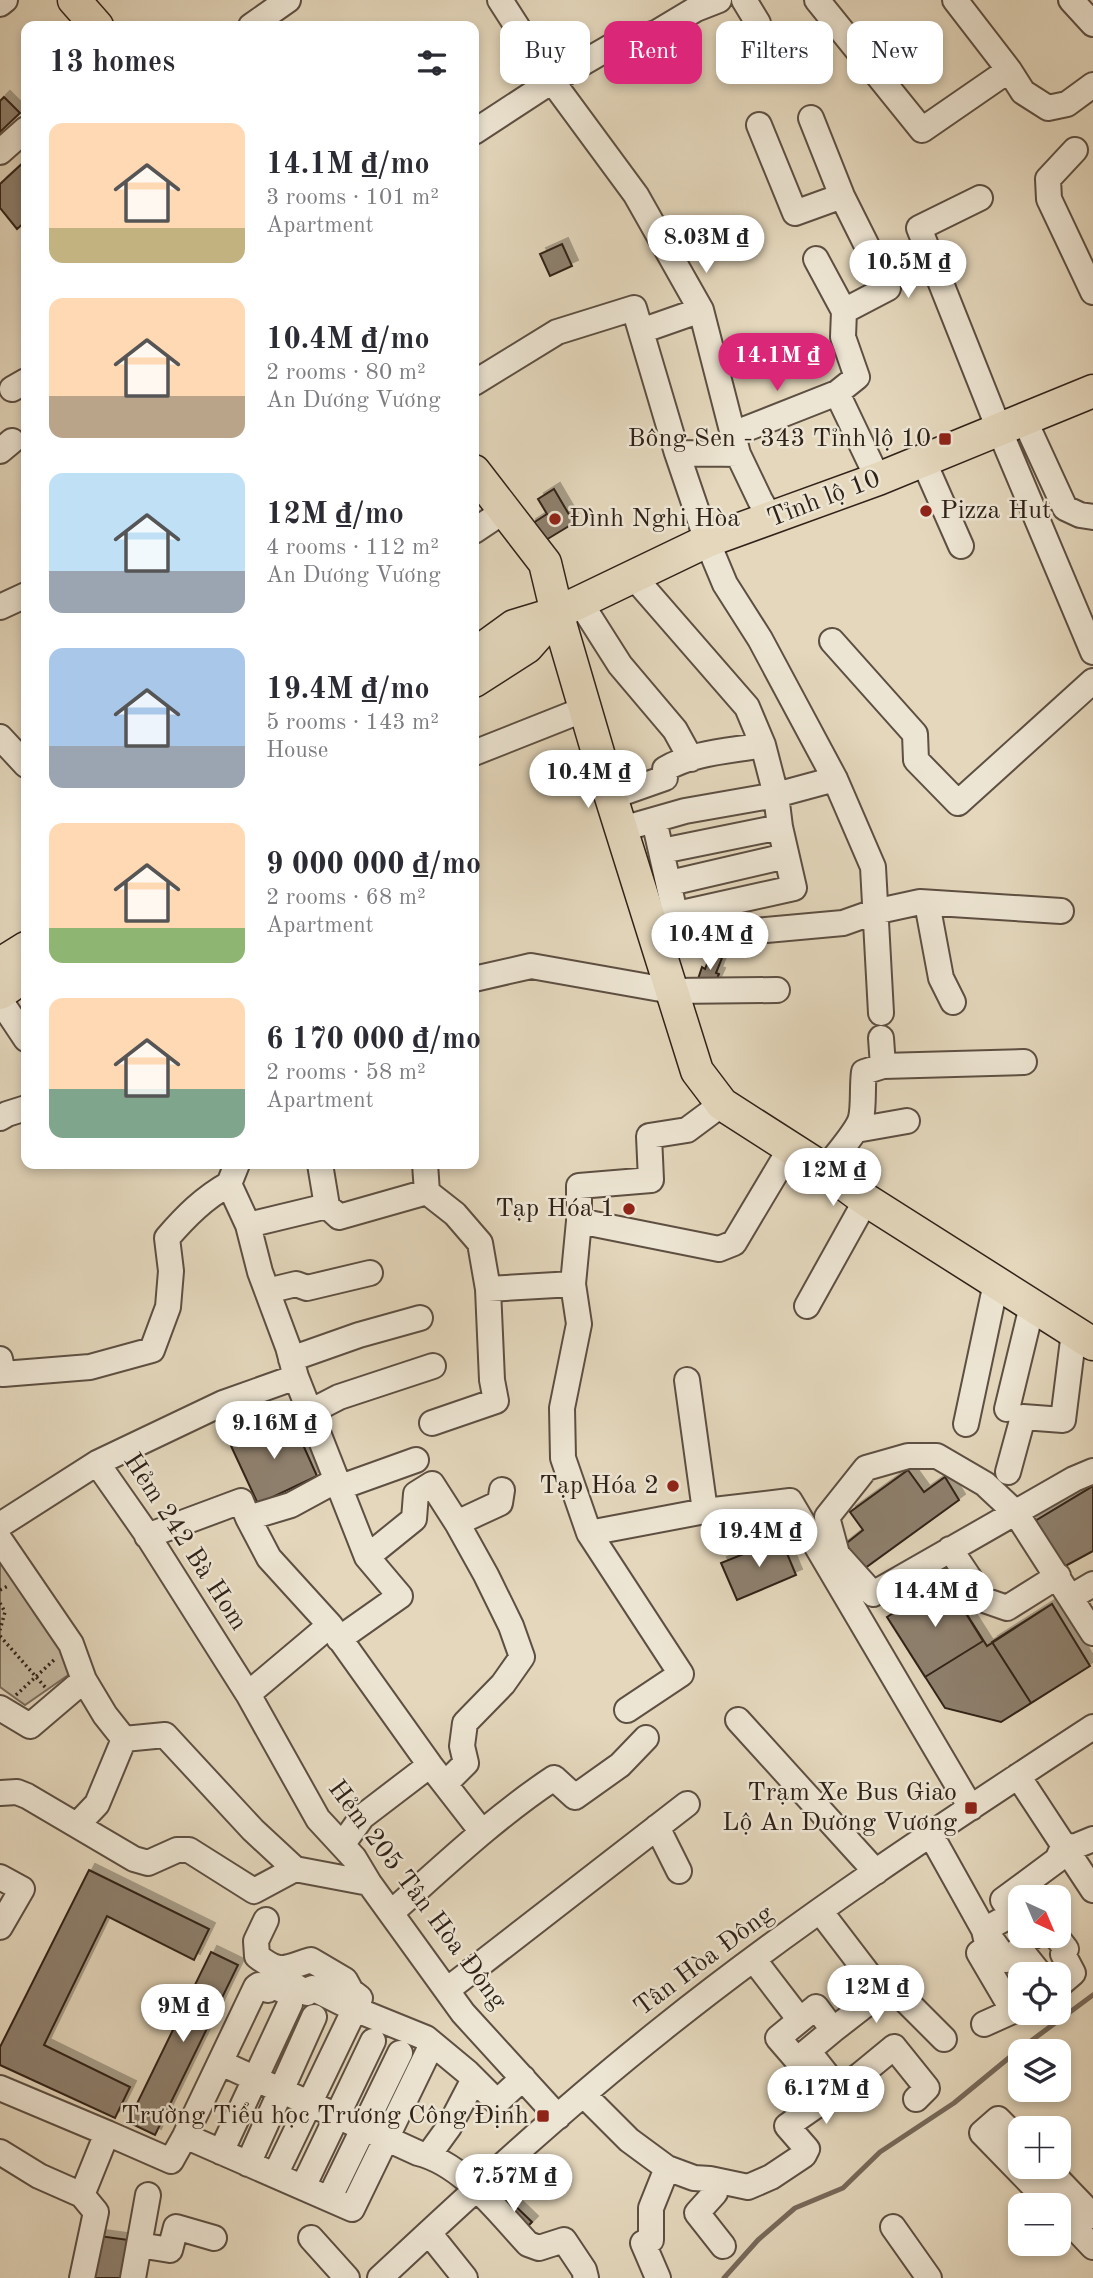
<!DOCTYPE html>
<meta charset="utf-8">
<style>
:root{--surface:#fff;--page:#f7f7f7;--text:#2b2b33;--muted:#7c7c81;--accent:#db2777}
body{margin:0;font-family:"Old Standard TT",serif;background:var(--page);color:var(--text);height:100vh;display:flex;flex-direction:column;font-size:26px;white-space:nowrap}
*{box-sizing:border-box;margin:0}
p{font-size:23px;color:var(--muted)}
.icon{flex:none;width:38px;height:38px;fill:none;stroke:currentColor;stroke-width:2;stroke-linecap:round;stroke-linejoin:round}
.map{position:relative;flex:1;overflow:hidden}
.panel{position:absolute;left:21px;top:21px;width:458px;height:1148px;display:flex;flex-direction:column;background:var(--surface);border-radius:14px;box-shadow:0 4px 10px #0003}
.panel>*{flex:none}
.hud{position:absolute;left:500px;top:21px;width:486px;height:63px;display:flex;gap:14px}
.needle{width:46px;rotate:136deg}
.buttons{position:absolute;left:1008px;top:1885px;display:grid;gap:14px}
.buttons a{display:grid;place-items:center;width:63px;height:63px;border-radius:14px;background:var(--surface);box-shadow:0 4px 10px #0003;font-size:35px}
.price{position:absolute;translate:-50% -60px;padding:0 16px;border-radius:24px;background:#fff;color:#222;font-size:23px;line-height:46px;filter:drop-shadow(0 2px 4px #0008)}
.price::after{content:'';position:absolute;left:50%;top:42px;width:21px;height:16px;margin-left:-10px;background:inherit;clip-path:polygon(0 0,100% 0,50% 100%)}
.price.selected{background:var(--accent);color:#fff}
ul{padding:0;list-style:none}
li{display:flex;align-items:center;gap:21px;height:175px;padding:0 28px}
li span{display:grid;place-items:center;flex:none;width:196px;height:140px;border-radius:14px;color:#555}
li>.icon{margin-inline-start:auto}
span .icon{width:84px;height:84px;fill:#fffc;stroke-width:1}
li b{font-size:30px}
h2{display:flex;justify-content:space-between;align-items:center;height:84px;padding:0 28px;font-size:30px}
.tag{padding:0 24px;border-radius:14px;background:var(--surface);box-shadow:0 4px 10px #0003;font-size:24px;line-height:63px}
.tag.selected{background:var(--accent);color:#fff}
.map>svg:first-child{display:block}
</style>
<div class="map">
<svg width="1093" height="2278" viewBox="0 0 1093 2278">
<defs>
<filter id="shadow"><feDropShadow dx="6" dy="-6" stdDeviation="0" flood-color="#0004"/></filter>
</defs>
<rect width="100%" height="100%" fill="#e4d7bc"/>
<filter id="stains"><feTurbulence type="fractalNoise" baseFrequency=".00286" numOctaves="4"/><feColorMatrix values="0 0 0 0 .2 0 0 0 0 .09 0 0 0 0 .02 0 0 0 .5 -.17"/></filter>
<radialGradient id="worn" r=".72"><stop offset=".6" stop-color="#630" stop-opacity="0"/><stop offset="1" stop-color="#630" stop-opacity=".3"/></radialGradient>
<path fill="#c5b8a0" stroke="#7a6d5c" stroke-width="2" d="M 0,1552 L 74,1671 L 25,1705 L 0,1687 Z"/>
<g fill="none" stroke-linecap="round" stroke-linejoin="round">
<path stroke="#77695a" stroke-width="5" d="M 724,2278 L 758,2240 L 795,2208 L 843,2188 L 880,2152 L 954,2103 L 1016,2052 L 1093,1995"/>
</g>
<path fill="#8e806e" stroke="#302219" stroke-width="2" filter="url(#shadow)" d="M 4,97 L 20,113 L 0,132 L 0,101 Z
M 26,160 L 26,221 L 17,229 L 0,208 L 0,184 Z
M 562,244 L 572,266 L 550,276 L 540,254 Z
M 554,489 L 574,523 L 541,543 L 530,525 L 547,514 L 538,499 Z
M 711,954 L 722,958 L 716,973 L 719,974 L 713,987 L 697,982 L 702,967 L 705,969 Z
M 291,1418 L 317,1476 L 258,1504 L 231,1446 Z
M 908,1470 L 924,1492 L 945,1477 L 959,1500 L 861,1571 L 843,1546 L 863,1530 L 850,1512 Z
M 1093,1486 L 1093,1551 L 1060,1569 L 1030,1524 Z
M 781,1539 L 796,1575 L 737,1600 L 721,1563 Z
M 945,1580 L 983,1641 L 925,1677 L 887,1617 Z
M 945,1580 L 987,1646 L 1052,1604 L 1090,1666 L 1001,1722 L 945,1708 L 887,1617 Z
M 1052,1604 L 1090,1666 L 1031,1703 L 992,1642 Z
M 89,1870 L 209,1929 L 194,1960 L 107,1916 L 44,2045 L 130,2087 L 115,2118 L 0,2065 L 0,2047 Z
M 211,1952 L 238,1965 L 155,2135 L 128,2122 Z
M 505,2196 L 532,2222 L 523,2231 L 496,2205 Z
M 92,2235 L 136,2241 L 131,2278 L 86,2278 Z"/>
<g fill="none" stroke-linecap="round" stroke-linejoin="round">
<defs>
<path id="minor" d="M 500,0 L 552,81 L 636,195 L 701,310 L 738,454 L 760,500 L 771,519
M 744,0 L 758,23
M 817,0 L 922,130 L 1009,70
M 955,0 L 1009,70 L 1023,92 L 1048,108 L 1067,104 L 1093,85
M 1071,0 L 1093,24
M 0,4 L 5,0
M 251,26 L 288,0
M 811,118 L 842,196 L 888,288 L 844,311 L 843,337 L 857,377 L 837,393 L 878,479
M 759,125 L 795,213 L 842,196
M 474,132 L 552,81 L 612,46 L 656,33 L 696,9 L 719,0
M 1075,150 L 1048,179 L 1049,199 L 1093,292
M 0,152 L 26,129
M 980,198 L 919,228 L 999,429 L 1093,652
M 816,259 L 844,311
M 641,331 L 701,310
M 474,383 L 557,332 L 634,308 L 677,453 L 707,541 L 725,584 L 760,639 L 835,779 L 873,867 L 881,1013
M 12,389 L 26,381
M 1024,419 L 1065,508 L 1080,515 L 1093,517
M 733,434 L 837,393
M 0,451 L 12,441
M 677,453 L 738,454
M 923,460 L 961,546
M 474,531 L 504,511
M 633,576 L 747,707 L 763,745 L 776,795 L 780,827 L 794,888 L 677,914
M 580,602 L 620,665 L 675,730 L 691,759
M 0,607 L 26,595
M 832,641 L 915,734 L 916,760 L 958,803 L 1093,681
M 0,737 L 26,765
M 474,753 L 585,709
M 611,797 L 665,778 L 665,769 C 694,752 731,751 763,745
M 654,820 L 679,931
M 622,829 L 685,811 L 776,795 L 835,779
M 662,851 L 780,827
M 670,883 L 786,856
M 927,903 L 941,978 L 953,1002
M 656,940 L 843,923 L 874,912 L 920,902 L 1061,911
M 474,979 L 531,966 L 672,991 L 777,990
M 0,1000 L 26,1039
M 881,1038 L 883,1066
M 0,1118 L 7,1114 L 26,1108
M 856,1130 L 907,1121
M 237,1164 L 229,1184 L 248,1225 L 260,1272 L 288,1347 L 296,1377 L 367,1557 L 400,1596 L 339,1639
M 320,1164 L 327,1206 L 339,1217 L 427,1192
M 425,1164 L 427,1192 L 455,1214 L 480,1243 L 488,1289 L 492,1380 L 496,1401 L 432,1423
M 825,1170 C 834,1157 858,1131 861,1118 C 864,1106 862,1086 864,1072 L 883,1066 L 1024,1062
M 579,1221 L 719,1249 L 734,1243 L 790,1149
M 248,1225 L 327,1206
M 488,1289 L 573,1284
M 267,1291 L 296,1284 L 307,1288 L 370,1273
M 807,1306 L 866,1200
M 0,1359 L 3,1374 L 90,1367 L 152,1350 L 168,1307 L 171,1271 L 167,1238 C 186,1216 204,1198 229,1184
M 291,1359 L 359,1335 L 420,1318
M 687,1380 L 705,1511
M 1007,1409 L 1032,1306
M 310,1412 L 339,1397 L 433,1366
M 966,1424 L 996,1283
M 97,1463 L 146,1533 L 248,1694 L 318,1819 L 354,1858 L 369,1883 L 463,2013 L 558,2117
M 1093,1471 L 1074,1479 L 873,1594 L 837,1554 L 827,1517 L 866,1468 L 908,1456 L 937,1456 L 985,1484 L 1016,1513 L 1093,1633
M 1008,1472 L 1023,1417 L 1063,1420 L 1074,1332
M 337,1480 L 291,1505 L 248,1518 L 269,1558 L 330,1625 L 430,1765 L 482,1832
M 338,1488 L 416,1460
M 457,1523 L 500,1503 L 502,1490
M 0,1525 L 97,1463 L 223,1403 L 296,1377
M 589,1533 L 705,1511 L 790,1501 L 971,1808
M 147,1536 L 241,1501 L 248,1518
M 0,1540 L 71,1644 L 84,1680 L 105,1715 L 124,1739
M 950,1549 L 984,1600 L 1007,1608 L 1058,1576
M 367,1557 L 414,1519 L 416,1494 L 432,1484 L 457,1523 L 486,1575 L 511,1626 L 522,1657 L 503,1684 L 465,1723 L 462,1746 L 466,1763 L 445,1784
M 1071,1597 L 1093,1584
M 248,1694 L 330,1625
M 0,1708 L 30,1726 L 84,1680
M 627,1710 L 681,1674 L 589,1533 L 563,1458 L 562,1408 L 579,1324 L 573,1284 L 579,1221 L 579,1186 L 651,1180 L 649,1136 L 687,1130 L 722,1104
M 738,1720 L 876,1872
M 124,1739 L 165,1735 L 253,1830 L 295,1869 L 369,1883
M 1018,1776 L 1093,1890
M 0,1793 L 17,1792 L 27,1796 L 134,1859 L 148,1863 L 177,1850 L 189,1850 L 254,1891 L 295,1869
M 78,1824 L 97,1804 L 124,1739
M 657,1827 L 679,1871
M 931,1835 L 984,1930 L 987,1943
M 342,1845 L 362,1817 L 430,1765
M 0,1877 L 22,1889 L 0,1927
M 820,1911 L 875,1983 L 898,1993 L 944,2039
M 392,1912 C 444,1866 495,1817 554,1778 L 575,1797 L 620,1765 L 646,1738
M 266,1920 L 256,1941 L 257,1956 C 281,1975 284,1968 311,1960 L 345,1980 L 351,1991 L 360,1998 L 275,2175
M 984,1930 L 1013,1914 L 1003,1900 L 1057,1860 L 1063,1847 L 1076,1846 L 1093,1839
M 1032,1936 L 1034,1936
M 1056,1936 L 1066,1949 L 1063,1954 L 1073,1973 L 1059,1985
M 754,1960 L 800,2020 L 778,2038 L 797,2060 L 833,2030 L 816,2007 L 800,2020
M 262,1986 L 268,1990 L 273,1986 L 293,1995 L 297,1987 L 307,1993 L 312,1988 L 352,2008 L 426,2038 L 467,2072 L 497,2102 L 523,2078
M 447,1990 L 687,1804
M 984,2024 L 1013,2011 L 979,1953 L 994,1943 L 1006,1960 L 1020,1949 L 1040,1974
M 833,2030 L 869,2002 L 868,1994 L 875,1983
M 808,2051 L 838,2089
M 221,2063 L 418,2153 C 463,2164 498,2212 528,2244 L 539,2248 L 564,2240 L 584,2270 L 586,2278
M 0,2088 L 107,2133 L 82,2195
M 584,2095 L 629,2140 L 667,2168 L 694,2178 L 710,2179 L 748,2187 L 771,2177 L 804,2155 L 807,2149 L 787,2126 L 860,2075 L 894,2047 L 927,2088 L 916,2099
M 107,2133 L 171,2161 L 185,2136 L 256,1987 L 259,1985 L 262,1986
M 185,2136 L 352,2209 L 432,2044
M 1020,2141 L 998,2119 L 982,2133 L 1052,2205
M 0,2152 L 39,2176 L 82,2195 L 96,2212 L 82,2278
M 221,2152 L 290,2004
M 428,2156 L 449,2127 L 474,2079
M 248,2164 L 314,2017
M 1045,2166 L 1093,2216
M 710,2179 L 715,2193 L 697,2213 L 723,2246
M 303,2187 L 373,2041
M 329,2199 L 400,2053
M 1059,2211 L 1093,2247
M 893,2227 L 929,2278
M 429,2233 L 465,2278
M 311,2238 L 347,2278
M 139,2245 L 170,2250 L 176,2227 L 214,2238
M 133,2278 L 148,2195
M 380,2278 C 471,2193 563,2108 661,2030 C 798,1920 946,1823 1093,1727
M 658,2278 L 643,2243 L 651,2240 L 651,2208 L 667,2168"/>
<path id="major" d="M 74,0 L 97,26
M 474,471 L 545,563 L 557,613 L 611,797 L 697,1071 L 722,1104 L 825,1170 L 866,1200 L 1093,1344
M 474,655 L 514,626 L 557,613 L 707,541 L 878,479 L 1093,391
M 474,681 L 527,647 L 556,614
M 0,964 L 26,948
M 0,993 L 26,975"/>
</defs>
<use href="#minor" stroke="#5d4f42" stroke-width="28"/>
<use href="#major" stroke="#302219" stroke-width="35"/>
<path stroke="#302219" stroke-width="3.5" stroke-dasharray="2 3.5" stroke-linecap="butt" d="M 0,1590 L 8,1586
M 0,1603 L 5,1612 L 0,1630
M 0,1636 L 45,1687
M 16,1695 L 54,1660"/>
<use href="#minor" stroke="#ede5d3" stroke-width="24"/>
<use href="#major" stroke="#e4d7bc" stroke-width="32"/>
</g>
<g fill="#8f2418" stroke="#ede5d3" stroke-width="2.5">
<rect x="938" y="432" width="14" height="14" rx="3.5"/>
<circle cx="926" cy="511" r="7"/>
<circle cx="555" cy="519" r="7"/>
<circle cx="629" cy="1209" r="7"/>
<circle cx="673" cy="1486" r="7"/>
<rect x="964" y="1801" width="14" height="14" rx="3.5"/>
<rect x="536" y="2109" width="14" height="14" rx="3.5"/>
</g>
<g text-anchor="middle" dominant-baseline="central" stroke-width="5" stroke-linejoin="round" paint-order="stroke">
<g font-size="26" fill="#302219" stroke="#ede5d3" text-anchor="end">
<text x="931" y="439">Bông Sen - 343 Tỉnh lộ 10</text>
<text x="940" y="511" text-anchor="start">Pizza Hut</text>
<text x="569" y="519" text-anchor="start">Đình Nghi Hòa</text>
<text x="615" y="1209">Tạp Hóa 1</text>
<text x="659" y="1486">Tạp Hóa 2</text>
<text x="957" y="1793">Trạm Xe Bus Giao<tspan x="957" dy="30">Lộ An Dương Vương</tspan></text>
<text x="529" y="2116">Trường Tiểu học Trương Công Định</text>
</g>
<g font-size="26" fill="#302219" stroke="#ede5d3">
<text transform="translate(824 499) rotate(-21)">Tỉnh lộ 10</text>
<text transform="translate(185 1542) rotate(57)">Hẻm 242 Bà Hom</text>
<text transform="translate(417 1895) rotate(53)">Hẻm 205 Tân Hòa Đông</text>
<text transform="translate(704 1961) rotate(-37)">Tân Hòa Đông</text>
</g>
</g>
<rect width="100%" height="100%" filter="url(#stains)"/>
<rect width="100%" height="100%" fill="url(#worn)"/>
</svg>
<div class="buttons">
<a><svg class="needle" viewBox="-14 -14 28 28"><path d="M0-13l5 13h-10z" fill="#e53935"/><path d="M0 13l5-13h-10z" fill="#7c7c81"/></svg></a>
<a><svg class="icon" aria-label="locate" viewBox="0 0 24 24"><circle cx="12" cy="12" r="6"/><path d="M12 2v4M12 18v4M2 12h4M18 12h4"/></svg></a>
<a><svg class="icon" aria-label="layers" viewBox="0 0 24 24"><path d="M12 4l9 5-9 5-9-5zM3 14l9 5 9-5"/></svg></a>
<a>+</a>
<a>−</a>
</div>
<b class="price" style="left:706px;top:275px">8.03M ₫</b>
<b class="price" style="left:908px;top:300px">10.5M ₫</b>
<b class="price selected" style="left:777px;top:393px">14.1M ₫</b>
<b class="price" style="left:588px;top:810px">10.4M ₫</b>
<b class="price" style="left:710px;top:972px">10.4M ₫</b>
<b class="price" style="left:833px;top:1208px">12M ₫</b>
<b class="price" style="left:274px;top:1461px">9.16M ₫</b>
<b class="price" style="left:759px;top:1569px">19.4M ₫</b>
<b class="price" style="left:935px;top:1629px">14.4M ₫</b>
<b class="price" style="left:876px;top:2025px">12M ₫</b>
<b class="price" style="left:183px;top:2044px">9M ₫</b>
<b class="price" style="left:826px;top:2126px">6.17M ₫</b>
<b class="price" style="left:514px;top:2214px">7.57M ₫</b>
<div class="hud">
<a class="tag">Buy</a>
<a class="tag selected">Rent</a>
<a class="tag">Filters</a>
<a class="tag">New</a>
</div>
<section class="panel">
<h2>13 homes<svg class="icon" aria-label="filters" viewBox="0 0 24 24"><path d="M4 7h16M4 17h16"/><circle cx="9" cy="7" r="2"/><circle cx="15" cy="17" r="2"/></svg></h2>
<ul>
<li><span style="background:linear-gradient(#ffd9b3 75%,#c2b280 0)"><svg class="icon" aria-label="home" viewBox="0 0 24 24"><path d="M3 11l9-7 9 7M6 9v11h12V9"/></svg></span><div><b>14.1M ₫/mo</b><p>3 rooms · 101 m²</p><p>Apartment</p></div></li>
<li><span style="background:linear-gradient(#ffd9b3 70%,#b9a48a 0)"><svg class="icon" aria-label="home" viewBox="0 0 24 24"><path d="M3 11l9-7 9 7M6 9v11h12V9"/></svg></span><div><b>10.4M ₫/mo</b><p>2 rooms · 80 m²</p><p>An Dương Vương</p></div></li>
<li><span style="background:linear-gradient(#bfe0f5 70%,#9aa5b1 0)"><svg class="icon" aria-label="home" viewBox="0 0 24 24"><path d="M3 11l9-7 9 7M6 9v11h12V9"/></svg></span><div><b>12M ₫/mo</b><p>4 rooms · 112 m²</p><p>An Dương Vương</p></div></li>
<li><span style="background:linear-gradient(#a9c7e8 70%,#9aa5b1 0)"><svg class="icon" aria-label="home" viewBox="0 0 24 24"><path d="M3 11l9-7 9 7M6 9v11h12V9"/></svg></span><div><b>19.4M ₫/mo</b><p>5 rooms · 143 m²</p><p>House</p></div></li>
<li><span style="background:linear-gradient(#ffd9b3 75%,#8fb573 0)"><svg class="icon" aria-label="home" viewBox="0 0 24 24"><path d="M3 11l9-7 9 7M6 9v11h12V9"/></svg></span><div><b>9 000 000 ₫/mo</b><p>2 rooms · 68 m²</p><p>Apartment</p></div></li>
<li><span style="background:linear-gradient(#ffd9b3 65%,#7fa58c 0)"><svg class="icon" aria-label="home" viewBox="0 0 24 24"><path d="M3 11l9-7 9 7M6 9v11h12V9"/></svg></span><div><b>6 170 000 ₫/mo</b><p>2 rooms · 58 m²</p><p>Apartment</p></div></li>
</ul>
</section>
</div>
